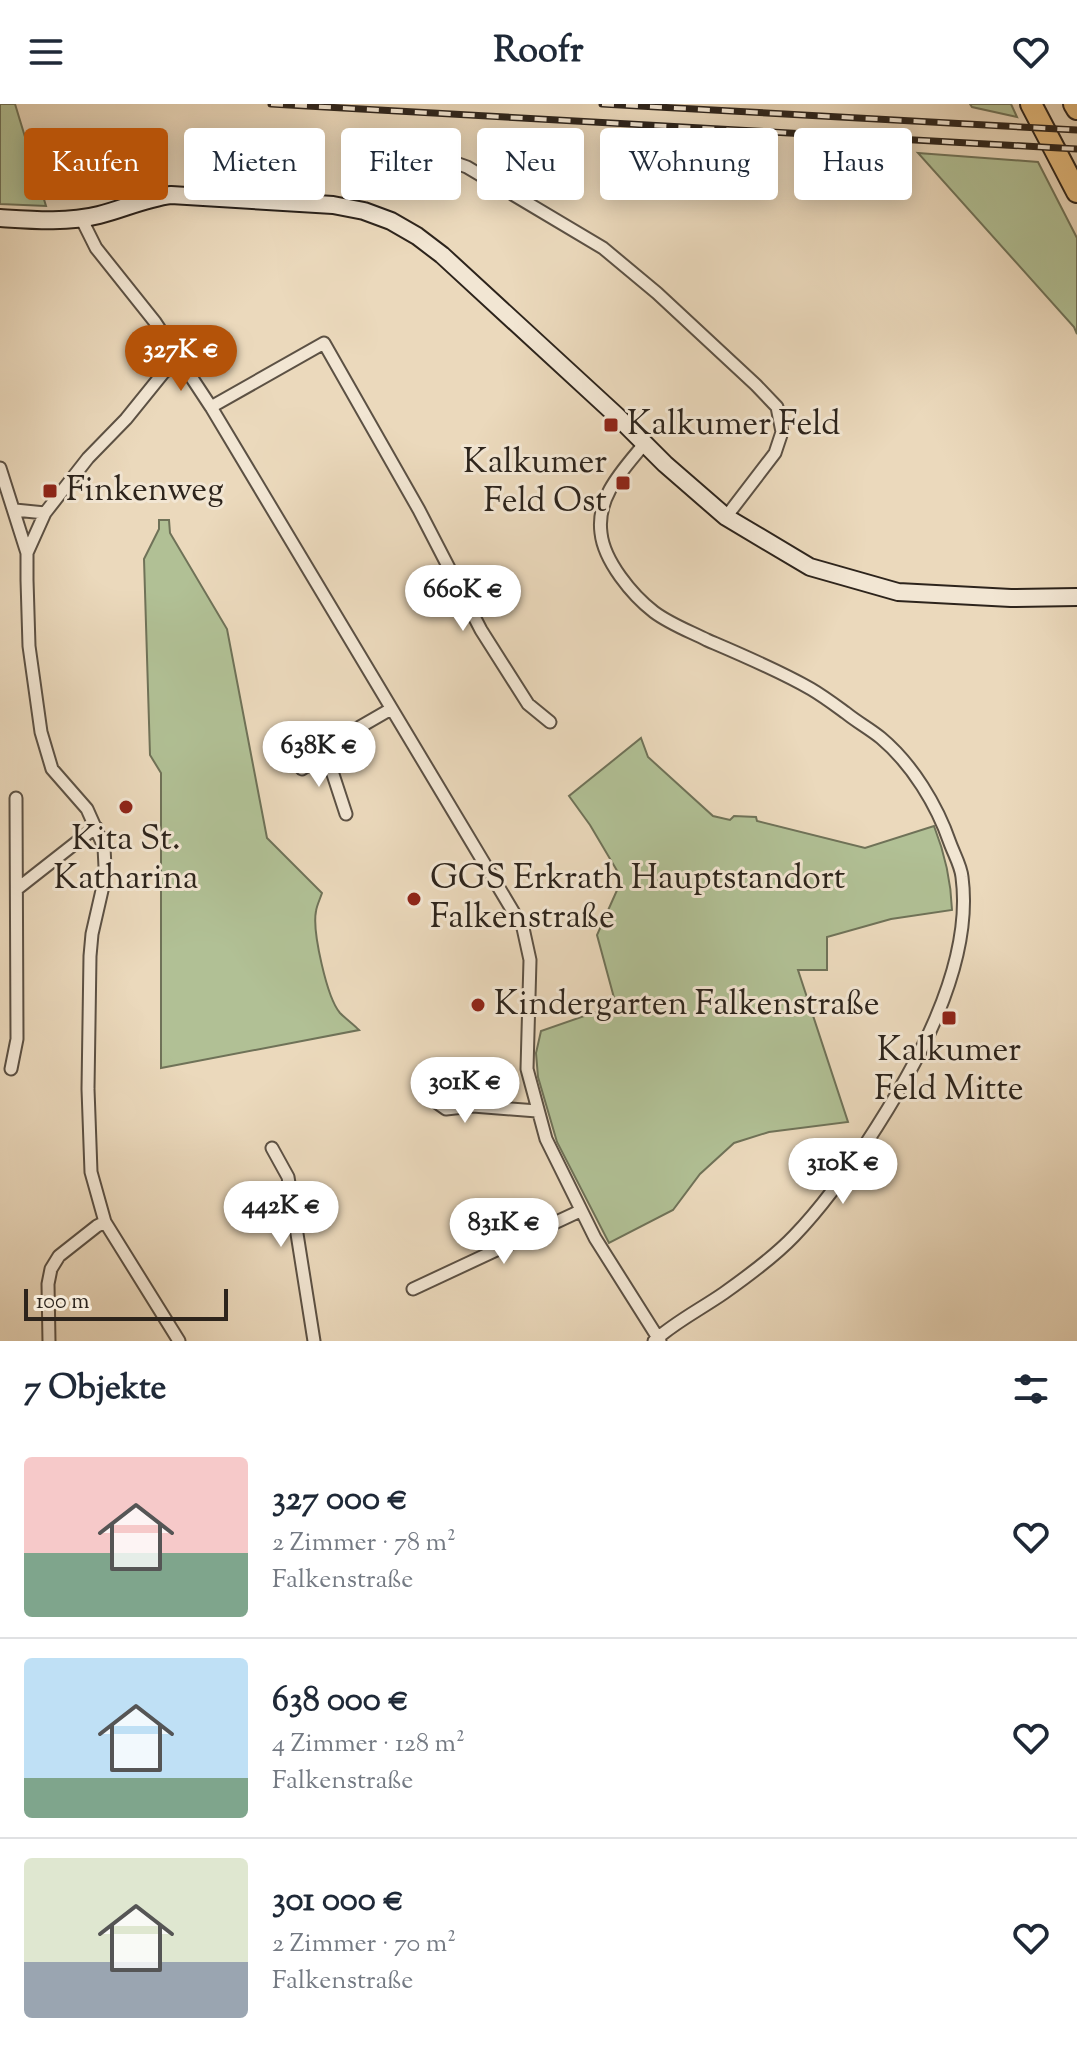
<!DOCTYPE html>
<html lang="de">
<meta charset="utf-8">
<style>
:root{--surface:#fff;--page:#f2f2f3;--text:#1f2937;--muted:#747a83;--line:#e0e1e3;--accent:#b45309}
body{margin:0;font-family:"Sorts Mill Goudy",serif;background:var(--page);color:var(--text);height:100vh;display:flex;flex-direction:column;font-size:30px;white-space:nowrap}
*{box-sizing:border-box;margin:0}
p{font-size:26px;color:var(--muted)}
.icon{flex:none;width:44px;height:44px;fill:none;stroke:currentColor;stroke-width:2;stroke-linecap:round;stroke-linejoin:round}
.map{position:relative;height:1237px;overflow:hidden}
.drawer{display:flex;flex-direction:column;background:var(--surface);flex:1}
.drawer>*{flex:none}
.top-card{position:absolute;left:24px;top:24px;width:1030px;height:72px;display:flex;gap:16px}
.scale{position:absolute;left:24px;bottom:20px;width:204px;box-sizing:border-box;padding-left:8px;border:4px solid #2d241c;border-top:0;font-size:22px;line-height:28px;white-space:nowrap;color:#2d241c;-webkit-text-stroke:6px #f2e6d3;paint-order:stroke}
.price{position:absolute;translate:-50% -68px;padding:0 18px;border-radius:28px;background:#fff;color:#222;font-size:26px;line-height:52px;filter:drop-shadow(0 2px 4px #0008)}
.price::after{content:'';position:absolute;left:50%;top:48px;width:24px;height:18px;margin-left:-12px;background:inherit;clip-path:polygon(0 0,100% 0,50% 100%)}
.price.current{background:var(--accent);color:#fff}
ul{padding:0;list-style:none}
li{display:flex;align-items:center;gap:24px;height:200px;padding:0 24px}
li+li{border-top:2px solid var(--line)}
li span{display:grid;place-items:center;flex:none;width:224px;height:160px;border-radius:8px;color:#555}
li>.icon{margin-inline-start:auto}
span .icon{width:96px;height:96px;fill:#fffc;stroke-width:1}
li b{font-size:34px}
h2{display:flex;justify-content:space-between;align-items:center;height:96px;padding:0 24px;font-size:34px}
.pill{padding:0 28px;border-radius:8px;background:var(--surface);box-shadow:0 4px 20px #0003;font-size:28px;line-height:72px}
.pill.current{background:var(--accent);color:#fff}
header{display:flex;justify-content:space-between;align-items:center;height:104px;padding:0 24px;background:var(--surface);font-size:36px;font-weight:700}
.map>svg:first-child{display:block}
</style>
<header><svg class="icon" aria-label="menu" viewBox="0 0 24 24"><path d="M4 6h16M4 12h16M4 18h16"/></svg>Roofr<svg class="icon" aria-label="heart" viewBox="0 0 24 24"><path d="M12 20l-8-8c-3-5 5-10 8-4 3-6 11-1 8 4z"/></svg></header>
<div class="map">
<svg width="1077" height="1237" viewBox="0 0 1077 1237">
<rect width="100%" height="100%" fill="#ebd9bc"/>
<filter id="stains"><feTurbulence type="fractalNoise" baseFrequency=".0025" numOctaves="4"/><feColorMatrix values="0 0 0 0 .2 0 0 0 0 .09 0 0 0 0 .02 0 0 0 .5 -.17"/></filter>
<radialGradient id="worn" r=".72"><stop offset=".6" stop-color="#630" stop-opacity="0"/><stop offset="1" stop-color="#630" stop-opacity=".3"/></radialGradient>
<path fill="#b1c095" stroke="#6f7258" stroke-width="2" d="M 0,0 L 15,0 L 46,102 L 0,100 Z
M 970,0 L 1011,0 L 1017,13 L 972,3 Z
M 918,49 L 1038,58 L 1077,134 L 1077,230 L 1074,223 Z
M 159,416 L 169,416 L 170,429 L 227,525 L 267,734 L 322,789 C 320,795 317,801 316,807 C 312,827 327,894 340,909 C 346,915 353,920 359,926 L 161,964 L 161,669 L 150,651 L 144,455 L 159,425 Z
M 641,634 L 648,653 L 713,712 L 730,716 L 734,712 L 756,713 L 757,717 L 865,744 L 934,722 C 945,750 951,776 952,806 L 891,815 L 827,833 L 827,866 L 798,866 L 848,1018 L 769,1028 L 734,1039 L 700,1070 L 673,1106 L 609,1139 L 557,1038 L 538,973 L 536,949 L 541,927 L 616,901 L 597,831 L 622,775 L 590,721 L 569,692 Z"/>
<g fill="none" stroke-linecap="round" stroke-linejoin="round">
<defs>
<path id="street" d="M 450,57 L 467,63 L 603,144 L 657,189 L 756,281 L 777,303 L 782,328 L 775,349 L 726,413
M 81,114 L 96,144 L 155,218 L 211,303 L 523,824 L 530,856 L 527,965 L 546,1035 L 595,1134 L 660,1237
M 211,303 L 324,239 L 419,406 L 481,526 L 528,600 L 550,618
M 645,339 C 624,365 596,392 601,429 C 604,457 632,491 654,508 C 670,520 689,527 707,536 C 742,551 778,566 811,585 C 823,592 835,601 846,609 C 857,618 870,625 881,634 C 912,660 937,701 950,739 C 954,750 961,762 962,773 C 974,864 913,968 865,1041 C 843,1073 821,1104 794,1132 C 774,1153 748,1172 724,1189 C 701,1205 675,1218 654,1237
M 0,364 L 27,449
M 15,406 L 45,409
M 326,649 L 346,710
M 302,665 L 326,649 L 339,635 L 391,605
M 17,785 L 96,723
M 11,965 L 17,935 L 16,694
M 425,983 L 429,993 L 446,1005 L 473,1002 L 537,1007
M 272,1044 L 288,1073 L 314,1237
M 413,1185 L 580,1107
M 49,1237 L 48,1180 L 51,1165 L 59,1152 L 97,1122 L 105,1118
M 179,1237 L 105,1118 L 91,1068 L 88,985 L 90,852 L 92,830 L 103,782 L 105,763 L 104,743 L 87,705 L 52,665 L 41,628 L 29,542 L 27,476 L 27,449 L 45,409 L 88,354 L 126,315 L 164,268 L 181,256"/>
<path id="secondary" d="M 0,114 C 32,116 67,119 99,111 C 123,105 146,94 171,91 L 333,101 L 364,107 L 391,117 L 417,132 L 442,151 L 617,312 L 665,360 L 726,413 L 810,463 L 898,488 L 1011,494 L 1077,493"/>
<path id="highway" d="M 1031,0 L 1077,88
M 1074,0 L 1077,5"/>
</defs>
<use href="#street" stroke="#5c5144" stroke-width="15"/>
<use href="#secondary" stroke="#2d241c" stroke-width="20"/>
<use href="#highway" stroke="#2d241c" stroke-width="24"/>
<use href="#street" stroke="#f2e6d3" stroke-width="11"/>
<use href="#secondary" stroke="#f2e6d3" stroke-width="16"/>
<use href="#highway" stroke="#e6bc7e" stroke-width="20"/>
<defs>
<path id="rail" d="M 271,0 L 1077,45
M 602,0 L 1077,26"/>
</defs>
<use href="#rail" stroke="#2d241c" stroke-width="7"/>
<use href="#rail" stroke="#f2e6d3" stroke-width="4" stroke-dasharray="12" stroke-linecap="butt"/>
</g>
<g fill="#8f2418" stroke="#f2e6d3" stroke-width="3">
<rect x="603" y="313" width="16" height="16" rx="4"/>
<rect x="615" y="371" width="16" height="16" rx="4"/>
<rect x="42" y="379" width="16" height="16" rx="4"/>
<circle cx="126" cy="703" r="8"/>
<circle cx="414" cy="795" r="8"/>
<circle cx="478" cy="901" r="8"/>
<rect x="941" y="906" width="16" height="16" rx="4"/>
</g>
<g text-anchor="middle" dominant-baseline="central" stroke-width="6" stroke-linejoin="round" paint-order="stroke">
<g font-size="34" fill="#2d241c" stroke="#f2e6d3" text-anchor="start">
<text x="627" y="321">Kalkumer Feld</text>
<text x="607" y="359" text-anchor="end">Kalkumer<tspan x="607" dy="39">Feld Ost</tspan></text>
<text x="66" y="387">Finkenweg</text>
<text x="126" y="736" text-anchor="middle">Kita St.<tspan x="126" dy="39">Katharina</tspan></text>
<text x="430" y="775">GGS Erkrath Hauptstandort<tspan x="430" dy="39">Falkenstraße</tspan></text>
<text x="494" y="901">Kindergarten Falkenstraße</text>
<text x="949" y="947" text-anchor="middle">Kalkumer<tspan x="949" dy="39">Feld Mitte</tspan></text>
</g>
</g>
<rect width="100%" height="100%" filter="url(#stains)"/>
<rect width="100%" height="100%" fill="url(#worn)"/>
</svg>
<div class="scale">100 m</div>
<b class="price current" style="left:181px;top:289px">327K €</b>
<b class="price" style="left:463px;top:529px">660K €</b>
<b class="price" style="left:319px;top:685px">638K €</b>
<b class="price" style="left:465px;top:1021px">301K €</b>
<b class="price" style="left:843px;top:1102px">310K €</b>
<b class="price" style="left:281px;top:1145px">442K €</b>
<b class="price" style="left:504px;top:1162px">831K €</b>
<div class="top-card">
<a class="pill current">Kaufen</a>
<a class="pill">Mieten</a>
<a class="pill">Filter</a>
<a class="pill">Neu</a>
<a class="pill">Wohnung</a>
<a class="pill">Haus</a>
</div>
</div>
<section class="drawer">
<h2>7 Objekte<svg class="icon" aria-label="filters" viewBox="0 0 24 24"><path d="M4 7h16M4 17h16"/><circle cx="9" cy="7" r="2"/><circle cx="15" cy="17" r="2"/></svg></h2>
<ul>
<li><span style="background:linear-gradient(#f6c9c9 60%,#7fa58c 0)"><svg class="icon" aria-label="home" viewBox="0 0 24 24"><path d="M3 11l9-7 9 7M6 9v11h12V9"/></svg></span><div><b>327 000 €</b><p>2 Zimmer · 78 m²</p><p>Falkenstraße</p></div><svg class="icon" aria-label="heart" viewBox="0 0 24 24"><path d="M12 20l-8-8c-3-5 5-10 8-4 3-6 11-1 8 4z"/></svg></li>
<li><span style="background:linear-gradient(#bfe0f5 75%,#7fa58c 0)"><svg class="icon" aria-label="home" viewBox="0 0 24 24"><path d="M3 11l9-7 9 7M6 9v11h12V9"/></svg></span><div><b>638 000 €</b><p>4 Zimmer · 128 m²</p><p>Falkenstraße</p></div><svg class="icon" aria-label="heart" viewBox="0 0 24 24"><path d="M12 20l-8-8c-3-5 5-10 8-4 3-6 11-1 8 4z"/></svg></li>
<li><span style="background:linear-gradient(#dfe7d0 65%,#9aa5b1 0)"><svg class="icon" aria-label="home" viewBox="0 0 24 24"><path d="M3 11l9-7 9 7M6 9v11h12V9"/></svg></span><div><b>301 000 €</b><p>2 Zimmer · 70 m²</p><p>Falkenstraße</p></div><svg class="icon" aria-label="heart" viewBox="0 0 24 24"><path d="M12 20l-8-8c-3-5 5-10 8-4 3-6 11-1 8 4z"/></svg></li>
</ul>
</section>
